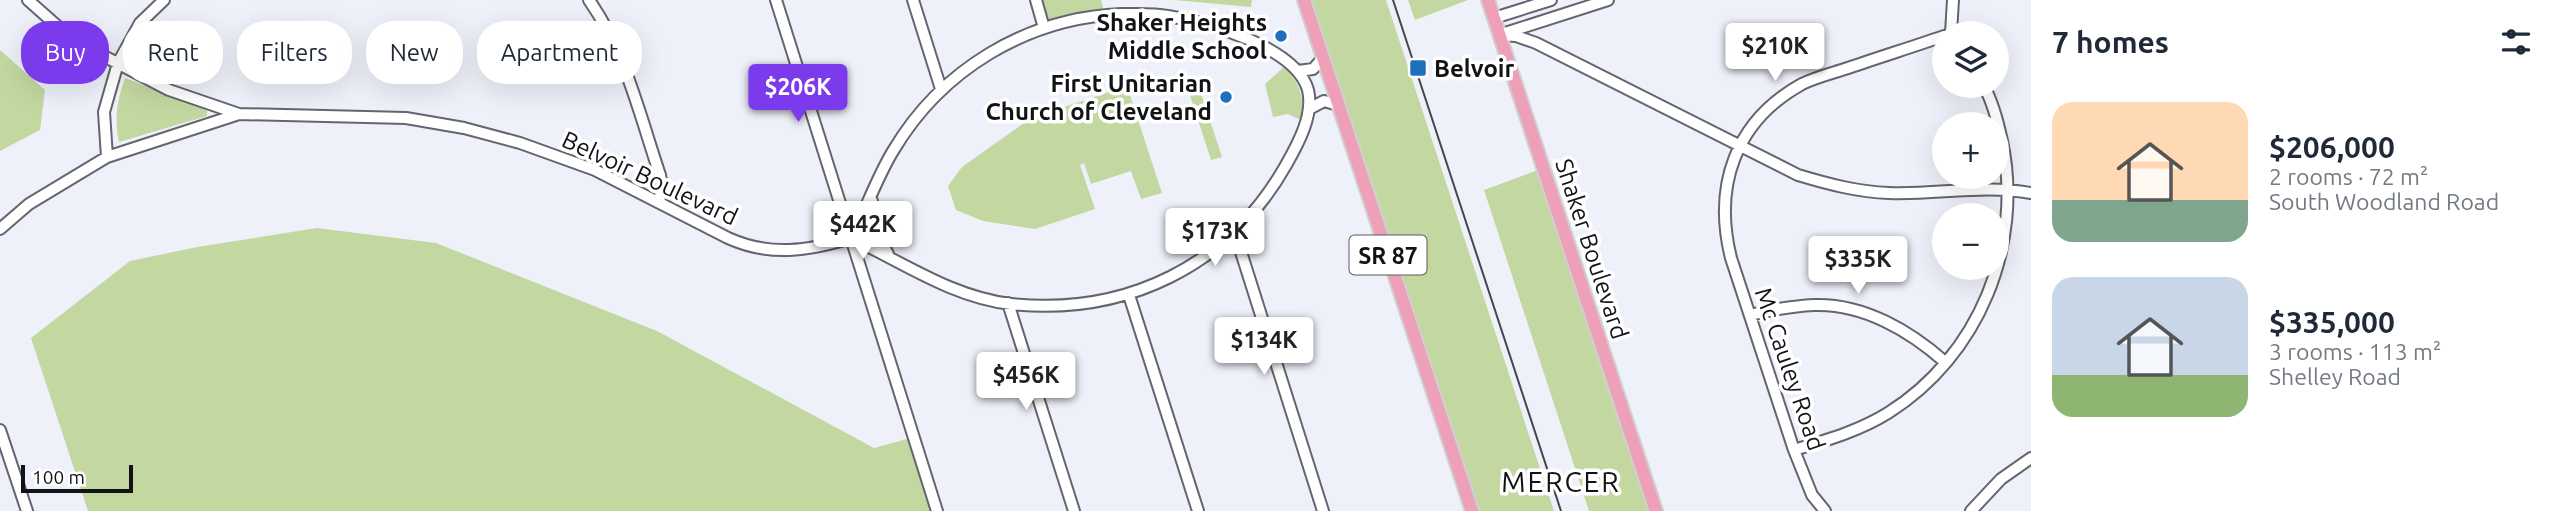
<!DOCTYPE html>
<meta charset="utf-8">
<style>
:root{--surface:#fff;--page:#f2f2f3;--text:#1f2937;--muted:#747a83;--accent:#7c3aed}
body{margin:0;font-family:Ubuntu,sans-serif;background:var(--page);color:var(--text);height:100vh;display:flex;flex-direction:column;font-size:26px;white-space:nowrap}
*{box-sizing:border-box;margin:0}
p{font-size:23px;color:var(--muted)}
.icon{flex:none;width:38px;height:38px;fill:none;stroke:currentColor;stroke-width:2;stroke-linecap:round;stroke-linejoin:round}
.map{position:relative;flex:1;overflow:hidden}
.side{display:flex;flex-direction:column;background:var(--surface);width:525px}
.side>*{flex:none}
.banner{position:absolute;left:21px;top:21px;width:665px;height:63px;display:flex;gap:14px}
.buttons{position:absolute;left:1932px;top:21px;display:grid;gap:14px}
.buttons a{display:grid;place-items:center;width:77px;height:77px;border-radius:50%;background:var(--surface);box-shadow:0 7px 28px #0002;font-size:35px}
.scale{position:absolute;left:21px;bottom:18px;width:112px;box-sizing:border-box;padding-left:7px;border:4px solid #121316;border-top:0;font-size:19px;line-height:24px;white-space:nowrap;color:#121316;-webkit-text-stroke:5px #fff;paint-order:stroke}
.price{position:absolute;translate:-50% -60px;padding:0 16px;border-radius:7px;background:#fff;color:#222;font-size:23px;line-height:46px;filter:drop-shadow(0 2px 4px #0008)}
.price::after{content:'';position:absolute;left:50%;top:42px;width:21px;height:16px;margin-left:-10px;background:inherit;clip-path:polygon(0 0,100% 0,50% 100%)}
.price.selected{background:var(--accent);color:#fff}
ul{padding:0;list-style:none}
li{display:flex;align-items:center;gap:21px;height:175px;padding:0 21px}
li span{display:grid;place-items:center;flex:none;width:196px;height:140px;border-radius:21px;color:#555}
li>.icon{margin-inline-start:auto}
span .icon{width:84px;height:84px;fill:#fffc;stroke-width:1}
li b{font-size:30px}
h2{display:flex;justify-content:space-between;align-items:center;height:84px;padding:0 21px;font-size:30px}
.pill{padding:0 24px;border-radius:28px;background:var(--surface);box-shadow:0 7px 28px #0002;font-size:24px;line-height:63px}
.pill.selected{background:var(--accent);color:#fff}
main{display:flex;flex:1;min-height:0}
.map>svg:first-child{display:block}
</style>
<main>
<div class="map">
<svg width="2031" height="511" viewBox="0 0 2031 511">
<rect width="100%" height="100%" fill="#eff1fa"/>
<path fill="#c3d8a0" d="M 1036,0 L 1101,0 L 1105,15 L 1044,28 Z
M 1174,0 L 1252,0 L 1251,7 Z
M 1304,0 L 1386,0 L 1554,511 L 1472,511 Z
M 1408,0 L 1468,0 L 1415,20 Z
M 0,50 L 45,90 L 40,130 L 0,151 Z
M 1284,67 C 1300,82 1305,99 1301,120 L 1288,114 L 1273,117 L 1265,84 Z
M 125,78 L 207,110 L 207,116 L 119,142 C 114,118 117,101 125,78 Z
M 1196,78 L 1222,157 L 1211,160 L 1187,86 Z
M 1127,86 L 1162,193 L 1141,199 L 1131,171 L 1091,184 L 1084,163 L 1080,165 L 1095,209 L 1035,229 L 983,221 L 956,210 L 948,186 L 962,167 L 1031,118 Z
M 1538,170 L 1650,511 L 1589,511 L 1484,190 Z
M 317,228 L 436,243 L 657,331 L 874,448 L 914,437 L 937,511 L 88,511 L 31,338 L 130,261 L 197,247 Z"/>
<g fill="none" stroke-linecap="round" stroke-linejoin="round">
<defs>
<path id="minor" d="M 28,0 L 73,40 L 169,90 L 239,114
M 589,0 C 625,51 640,116 660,175 L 662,186 L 659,202
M 776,0 L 937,511
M 913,0 L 941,89
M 1036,0 L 1044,28
M 1121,14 C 1136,14 1153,13 1168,16 C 1207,22 1296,47 1308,90 C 1314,115 1298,144 1286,165 C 1229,266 1126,316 1011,304 C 952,297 904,263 851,238 C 866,210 876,179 893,151 C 941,70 1026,18 1121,14 Z
M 1494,18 L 1551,0
M 1505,33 L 1608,0
M 1951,33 L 1953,0
M 1499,35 L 1516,36 L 1536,43 L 1798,175 C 1828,184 1858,192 1889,193 C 1936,195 1984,184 2031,193
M 1298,71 L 1313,69 L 1323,58
M 1309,109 L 1324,101 L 1338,105
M 107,157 L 104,112 L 118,63 L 140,23 L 164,0
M 872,201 L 873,226 L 888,254
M 0,229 L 29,204 L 107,157 L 239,114 L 406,118 L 464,128 L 520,143 L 595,170 L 728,238 C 770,257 808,251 851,238
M 1235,233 L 1323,511
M 1129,295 L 1198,511
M 1008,303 L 1074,511
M 1750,315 C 1771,310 1792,306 1814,305 C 1863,303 1910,331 1945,362
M 0,430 L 27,511
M 1794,450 C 1827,440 1859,431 1888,413 C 1979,356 2024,245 2002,141 C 1998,122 1993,103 1984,86
M 1825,511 L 1812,495 L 1794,450 L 1731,258 C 1713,186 1735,121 1802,84 C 1816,77 1833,73 1848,68 C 1880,57 1912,47 1944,36
M 1971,511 L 2001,479 L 2031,458"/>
<path id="major" d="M 1304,0 L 1472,511
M 1488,0 L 1656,511"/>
</defs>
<use href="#minor" stroke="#64656e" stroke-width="14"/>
<use href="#major" stroke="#d0d0d0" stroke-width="16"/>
<use href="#minor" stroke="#fff" stroke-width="10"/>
<use href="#major" stroke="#eea0b9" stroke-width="12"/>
<path stroke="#46474b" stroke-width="2" d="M 1393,0 L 1561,511"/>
</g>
<g fill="#1e70be" stroke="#fff" stroke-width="2.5">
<circle cx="1281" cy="36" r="7"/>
<rect x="1409" y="59" width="18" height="18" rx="3.5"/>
<circle cx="1226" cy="97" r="7"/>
</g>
<g text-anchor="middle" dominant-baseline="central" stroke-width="7" stroke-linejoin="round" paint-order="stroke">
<rect fill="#fff" stroke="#595a5c" stroke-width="2" x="1349.5" y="235.5" width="77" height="39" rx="5"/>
<g font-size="23" font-weight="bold" fill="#121316">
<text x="1388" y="255">SR 87</text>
</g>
<g font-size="24" font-weight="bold" fill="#121316" stroke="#fff" text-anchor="end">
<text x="1267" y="22">Shaker Heights<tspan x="1267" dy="28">Middle School</tspan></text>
<text x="1434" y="68" text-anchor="start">Belvoir</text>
<text x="1212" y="83">First Unitarian<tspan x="1212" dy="28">Church of Cleveland</tspan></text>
</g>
<g font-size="24" fill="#121316" stroke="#fff">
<text transform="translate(650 178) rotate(25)">Belvoir Boulevard</text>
<text transform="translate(1592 249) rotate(72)">Shaker Boulevard</text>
<text transform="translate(1790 369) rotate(71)">Mc Cauley Road</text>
</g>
<g font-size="28" letter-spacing="2" fill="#121316" stroke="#fff">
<text x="1561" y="481">MERCER</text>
</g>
</g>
</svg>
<div class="buttons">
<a><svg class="icon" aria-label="layers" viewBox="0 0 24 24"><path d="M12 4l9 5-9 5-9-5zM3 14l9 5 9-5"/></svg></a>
<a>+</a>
<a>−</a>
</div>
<div class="scale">100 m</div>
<b class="price" style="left:1775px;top:83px">$210K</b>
<b class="price selected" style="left:798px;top:124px">$206K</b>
<b class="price" style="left:863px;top:261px">$442K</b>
<b class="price" style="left:1215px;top:268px">$173K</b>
<b class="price" style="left:1858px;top:296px">$335K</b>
<b class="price" style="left:1264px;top:377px">$134K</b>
<b class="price" style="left:1026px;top:412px">$456K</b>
<div class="banner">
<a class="pill selected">Buy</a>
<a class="pill">Rent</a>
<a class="pill">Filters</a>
<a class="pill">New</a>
<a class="pill">Apartment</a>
</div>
</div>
<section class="side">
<h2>7 homes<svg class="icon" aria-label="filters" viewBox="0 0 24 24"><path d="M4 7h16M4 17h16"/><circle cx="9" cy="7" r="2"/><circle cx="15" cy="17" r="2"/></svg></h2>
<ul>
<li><span style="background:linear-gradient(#ffd9b3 70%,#7fa58c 0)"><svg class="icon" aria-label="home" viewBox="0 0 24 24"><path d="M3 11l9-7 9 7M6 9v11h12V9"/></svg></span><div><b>$206,000</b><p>2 rooms · 72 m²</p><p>South Woodland Road</p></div></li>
<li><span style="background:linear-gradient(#c9d6e8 70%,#8fb573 0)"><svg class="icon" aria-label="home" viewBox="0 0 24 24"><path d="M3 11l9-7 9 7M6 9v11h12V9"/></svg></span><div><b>$335,000</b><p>3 rooms · 113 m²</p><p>Shelley Road</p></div></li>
</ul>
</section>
</main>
